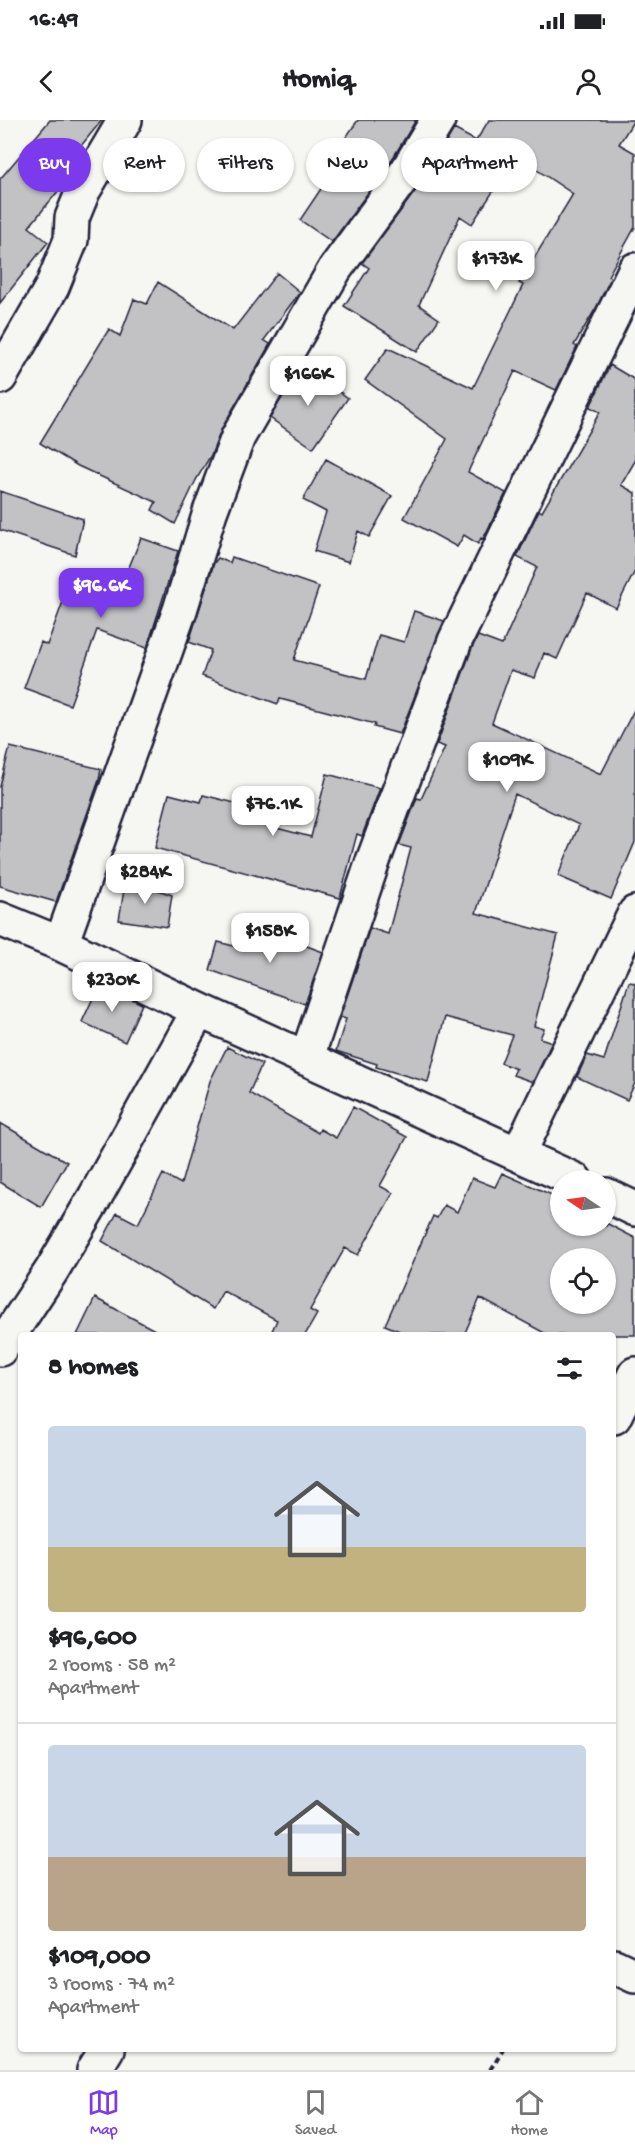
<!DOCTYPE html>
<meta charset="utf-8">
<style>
:root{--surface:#fff;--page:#f2f2f2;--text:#202124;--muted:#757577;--line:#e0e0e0;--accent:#7c3aed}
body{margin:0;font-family:"Gochi Hand",sans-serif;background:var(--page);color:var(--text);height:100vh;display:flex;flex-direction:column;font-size:22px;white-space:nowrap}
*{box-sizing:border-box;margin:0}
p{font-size:20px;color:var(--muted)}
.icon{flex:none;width:33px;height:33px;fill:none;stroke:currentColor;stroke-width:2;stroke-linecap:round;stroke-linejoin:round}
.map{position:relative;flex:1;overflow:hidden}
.side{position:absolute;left:18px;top:1212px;width:598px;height:720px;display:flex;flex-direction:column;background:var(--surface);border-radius:6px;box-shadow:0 2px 4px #0004}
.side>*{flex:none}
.banner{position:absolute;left:18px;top:18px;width:600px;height:54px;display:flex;gap:12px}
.needle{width:39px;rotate:283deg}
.fabs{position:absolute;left:550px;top:1050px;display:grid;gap:12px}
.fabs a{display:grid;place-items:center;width:66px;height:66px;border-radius:50%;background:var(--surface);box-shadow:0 2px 4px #0004;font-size:30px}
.price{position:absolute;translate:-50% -51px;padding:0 14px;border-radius:12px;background:#fff;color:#222;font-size:20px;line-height:39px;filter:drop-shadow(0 2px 3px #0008)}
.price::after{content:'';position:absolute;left:50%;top:36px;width:18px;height:14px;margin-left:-9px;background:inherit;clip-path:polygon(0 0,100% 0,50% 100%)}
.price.on{background:var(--accent);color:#fff}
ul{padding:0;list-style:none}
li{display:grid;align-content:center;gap:12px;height:318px;padding:0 30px}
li+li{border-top:2px solid var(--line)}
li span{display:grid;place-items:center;height:186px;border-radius:6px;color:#555}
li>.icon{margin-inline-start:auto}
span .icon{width:108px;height:108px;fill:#fffc;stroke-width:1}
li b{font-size:26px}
h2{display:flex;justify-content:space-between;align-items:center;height:72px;padding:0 30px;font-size:26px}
.pill{padding:0 21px;border-radius:27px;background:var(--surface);box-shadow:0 2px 4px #0004;font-size:21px;line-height:54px}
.pill.on{background:var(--accent);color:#fff}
.status{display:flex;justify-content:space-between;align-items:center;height:42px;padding:0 30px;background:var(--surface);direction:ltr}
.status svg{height:16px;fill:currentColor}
header{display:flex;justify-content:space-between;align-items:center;height:78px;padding:0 30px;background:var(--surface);font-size:27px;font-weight:700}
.tab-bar{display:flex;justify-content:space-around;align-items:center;height:84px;border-top:2px solid var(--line);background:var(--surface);font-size:16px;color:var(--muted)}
.tab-bar a{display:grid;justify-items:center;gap:3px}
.tab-bar .on{color:var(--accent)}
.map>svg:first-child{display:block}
</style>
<div class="status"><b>16:49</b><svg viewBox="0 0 49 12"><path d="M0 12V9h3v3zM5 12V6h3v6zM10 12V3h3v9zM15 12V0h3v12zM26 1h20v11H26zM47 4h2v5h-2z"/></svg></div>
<header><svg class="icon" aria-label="back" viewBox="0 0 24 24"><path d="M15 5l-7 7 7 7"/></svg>Homiq<svg class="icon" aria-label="person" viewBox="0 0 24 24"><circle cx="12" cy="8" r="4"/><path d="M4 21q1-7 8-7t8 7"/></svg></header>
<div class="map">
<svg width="635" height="1950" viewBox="0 0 635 1950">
<rect width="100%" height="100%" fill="#f6f6f2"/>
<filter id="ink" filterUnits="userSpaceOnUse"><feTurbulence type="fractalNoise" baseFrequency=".0167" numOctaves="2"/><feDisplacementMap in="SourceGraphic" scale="12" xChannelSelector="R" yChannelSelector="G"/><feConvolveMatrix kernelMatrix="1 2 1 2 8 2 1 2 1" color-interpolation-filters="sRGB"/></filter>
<g filter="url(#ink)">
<path fill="#c2c2c4" stroke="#22223b" stroke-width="1.5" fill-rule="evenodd" d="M 50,0 L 102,0 L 59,53 L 67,60 L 29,107 L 48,122 L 0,183 L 0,59 Z
M 358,0 L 416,0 L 391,41 L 332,122 L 300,100 L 335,48 L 328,43 Z
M 489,0 L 634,0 L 619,24 L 635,33 L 635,107 L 608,156 L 611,158 L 596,188 L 574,225 L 577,227 L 556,270 L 515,251 L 468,352 L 506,373 L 483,419 L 481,418 L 478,424 L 464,415 L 457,427 L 404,398 L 447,319 L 365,260 L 388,228 L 473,268 L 523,165 L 519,163 L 573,74 L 516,36 L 472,104 L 460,96 L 419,185 L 439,199 L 417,232 L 344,186 L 369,148 L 362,143 L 422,62 L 454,9 L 476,21 Z
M 277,153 L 300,172 L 264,220 L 270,224 L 222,308 L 211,335 L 196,360 L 175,404 L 152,390 L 156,382 L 78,346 L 40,323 L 109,209 L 120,216 L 134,179 L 147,184 L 158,162 L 233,210 Z
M 301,245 L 348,278 L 313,328 L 270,298 Z
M 610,245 L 635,260 L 635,341 L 621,365 L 635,373 L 635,451 L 616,488 L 587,473 L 557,539 L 544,533 L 535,558 L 511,550 L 492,603 L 601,654 L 635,588 L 635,722 L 611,779 L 558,756 L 579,705 L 515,674 L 476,793 L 558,815 L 534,906 L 544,909 L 540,918 L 552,922 L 533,962 L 513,955 L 516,949 L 501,943 L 512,915 L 445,897 L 428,962 L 376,947 L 377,944 L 336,931 L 346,899 L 340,897 L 370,808 L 388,814 L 411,728 L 399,725 L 417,678 L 421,679 L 445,627 L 437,624 L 472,528 L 478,516 L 502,525 L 537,447 L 517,437 L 539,390 L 542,392 L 600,292 L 590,287 Z
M 326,339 L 392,376 L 369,417 L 358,411 L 349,442 L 314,431 L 326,392 L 303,380 Z
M 0,371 L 83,399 L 75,435 L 0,410 Z
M 141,418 L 178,431 L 147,528 L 97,510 L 70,585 L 24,568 L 41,522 L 47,525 L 74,452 L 120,469 Z
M 232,437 L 319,467 L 294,540 L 366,559 L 379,515 L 404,522 L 414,491 L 444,501 L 400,614 L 374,607 L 375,604 L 280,579 L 278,584 L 202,556 L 211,530 L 189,522 L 214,443 L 218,438 L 230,443 Z
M 10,627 L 101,649 L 99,660 L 56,782 L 0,766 L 0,666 Z
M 327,654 L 380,668 L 362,716 L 357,714 L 340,778 L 155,728 L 169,674 L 201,682 L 203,675 L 243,685 L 242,699 L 311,717 Z
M 126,758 L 172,775 L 167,807 L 119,800 Z
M 253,806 L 323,832 L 305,884 L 210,850 L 218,822 L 245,829 Z
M 629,862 L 635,863 L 635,963 L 627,980 L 577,957 L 587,935 L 604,940 Z
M 100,863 L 142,884 L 125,922 L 82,902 Z
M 227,927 L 262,944 L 249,973 L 318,1013 L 320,1009 L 336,1018 L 353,987 L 407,1017 L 380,1066 L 393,1073 L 358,1135 L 345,1128 L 310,1190 L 317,1194 L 305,1215 L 270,1215 L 277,1200 L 223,1171 L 213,1189 L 102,1121 L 117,1093 L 138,1104 L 163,1054 L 181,1064 L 210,961 Z
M 0,1003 L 67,1042 L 41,1087 L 0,1062 Z
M 502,1053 L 561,1079 L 561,1106 L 606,1106 L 606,1103 L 635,1118 L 635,1215 L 548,1215 L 480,1178 L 464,1215 L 409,1215 L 385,1205 L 433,1096 L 437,1098 L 444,1085 L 457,1092 L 472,1058 L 495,1067 ZM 561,1138 L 606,1138 L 606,1184 L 561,1184 Z
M 95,1178 L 164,1215 L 77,1215 Z"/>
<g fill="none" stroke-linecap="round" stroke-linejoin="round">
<defs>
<path id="minor" d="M 0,257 L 52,167 L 71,120 L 72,98 L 83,71 L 125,0
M 0,799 L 61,824 L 199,890 L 575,1060
M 61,824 L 180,490 L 210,392 L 238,317 L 335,149 L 407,51 L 438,0
M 307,937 L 373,741 L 455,521 L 635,150
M 519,1033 L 635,793
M 606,1075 L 635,1089
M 0,1229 L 52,1150 L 95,1077 L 199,890
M 614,1297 L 635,1254
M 614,1846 L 635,1856
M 94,1950 L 107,1929"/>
</defs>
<use href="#minor" stroke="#22223b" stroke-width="38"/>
<path stroke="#22223b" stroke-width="4" stroke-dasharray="6 4.5" stroke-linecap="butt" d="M 490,1950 L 503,1929"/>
<use href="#minor" stroke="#f6f6f2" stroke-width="33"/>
</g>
</g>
</svg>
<div class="fabs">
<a><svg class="needle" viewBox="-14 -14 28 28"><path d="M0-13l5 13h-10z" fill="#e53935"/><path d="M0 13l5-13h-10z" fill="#757577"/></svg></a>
<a><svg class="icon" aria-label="locate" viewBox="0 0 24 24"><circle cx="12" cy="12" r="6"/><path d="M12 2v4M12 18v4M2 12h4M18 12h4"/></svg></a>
</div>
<b class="price" style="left:496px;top:172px">$173K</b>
<b class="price" style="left:308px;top:287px">$166K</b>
<b class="price on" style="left:101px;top:499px">$96.6K</b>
<b class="price" style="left:507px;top:673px">$109K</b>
<b class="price" style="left:273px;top:717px">$76.1K</b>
<b class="price" style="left:145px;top:785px">$284K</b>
<b class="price" style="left:270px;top:844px">$158K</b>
<b class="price" style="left:112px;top:893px">$230K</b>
<div class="banner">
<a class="pill on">Buy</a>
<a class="pill">Rent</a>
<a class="pill">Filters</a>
<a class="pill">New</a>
<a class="pill">Apartment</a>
</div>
<section class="side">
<h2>8 homes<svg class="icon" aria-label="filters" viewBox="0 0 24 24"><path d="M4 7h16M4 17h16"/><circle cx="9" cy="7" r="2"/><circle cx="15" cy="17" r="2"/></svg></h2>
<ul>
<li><span style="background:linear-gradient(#c9d6e8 65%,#c2b280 0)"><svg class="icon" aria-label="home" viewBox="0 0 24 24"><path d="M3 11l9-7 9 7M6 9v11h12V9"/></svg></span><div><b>$96,600</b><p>2 rooms · 58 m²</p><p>Apartment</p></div></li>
<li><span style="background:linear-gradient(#c9d6e8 60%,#b9a48a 0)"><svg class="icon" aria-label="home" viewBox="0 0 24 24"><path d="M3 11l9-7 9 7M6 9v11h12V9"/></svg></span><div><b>$109,000</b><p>3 rooms · 74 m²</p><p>Apartment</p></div></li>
</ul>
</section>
</div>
<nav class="tab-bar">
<a class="on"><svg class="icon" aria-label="map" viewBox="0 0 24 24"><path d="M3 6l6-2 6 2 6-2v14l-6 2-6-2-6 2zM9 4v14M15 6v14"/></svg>Map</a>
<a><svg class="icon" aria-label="saved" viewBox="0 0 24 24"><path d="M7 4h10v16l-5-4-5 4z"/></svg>Saved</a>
<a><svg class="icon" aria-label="home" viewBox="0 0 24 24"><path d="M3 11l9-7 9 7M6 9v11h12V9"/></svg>Home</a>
</nav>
